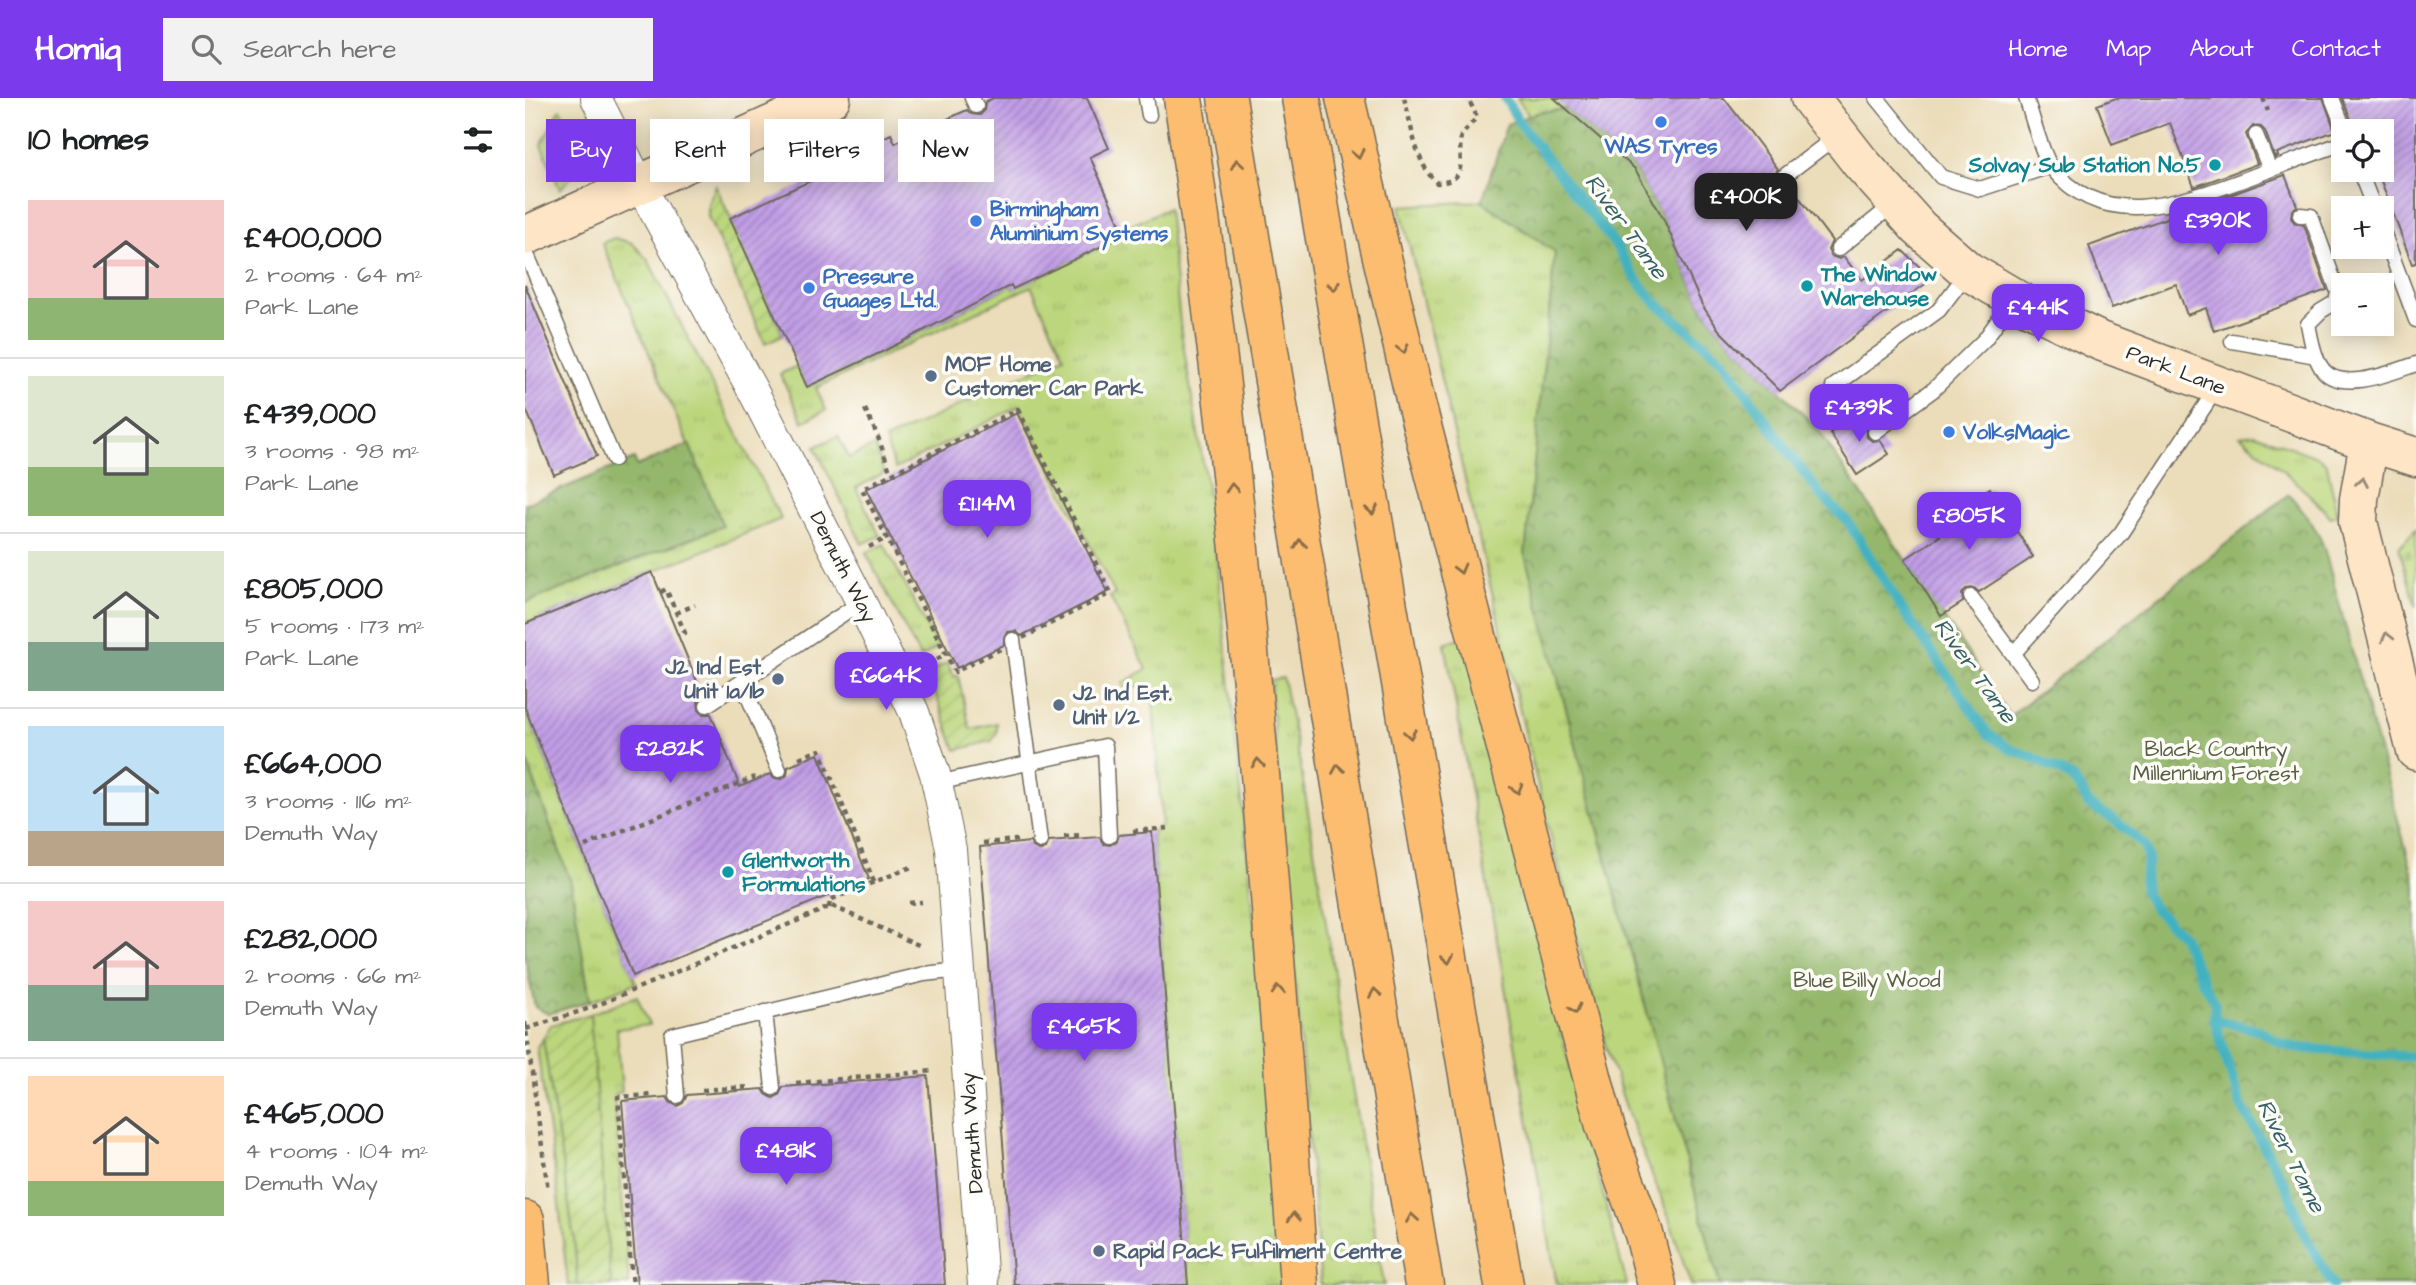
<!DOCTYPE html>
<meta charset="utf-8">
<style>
:root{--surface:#fff;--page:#f2f2f2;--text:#202124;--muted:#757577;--line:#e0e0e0;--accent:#7c3aed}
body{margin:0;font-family:"Architects Daughter",sans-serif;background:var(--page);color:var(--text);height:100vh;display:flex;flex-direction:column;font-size:26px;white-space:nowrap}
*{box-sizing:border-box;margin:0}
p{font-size:23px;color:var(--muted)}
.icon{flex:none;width:38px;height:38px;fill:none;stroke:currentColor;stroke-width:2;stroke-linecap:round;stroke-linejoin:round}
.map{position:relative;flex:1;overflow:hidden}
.side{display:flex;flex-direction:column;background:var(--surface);width:525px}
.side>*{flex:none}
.hud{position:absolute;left:21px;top:21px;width:665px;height:63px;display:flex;gap:14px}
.fabs{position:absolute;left:1806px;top:21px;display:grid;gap:14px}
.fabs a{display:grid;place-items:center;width:63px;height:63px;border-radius:0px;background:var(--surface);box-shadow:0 4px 18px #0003;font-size:35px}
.price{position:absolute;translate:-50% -60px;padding:0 16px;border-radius:14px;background:var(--accent);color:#fff;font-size:23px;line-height:46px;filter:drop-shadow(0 2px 4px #0008)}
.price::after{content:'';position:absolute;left:50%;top:42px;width:21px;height:16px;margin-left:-10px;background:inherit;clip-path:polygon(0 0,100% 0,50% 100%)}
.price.active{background:#222;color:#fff}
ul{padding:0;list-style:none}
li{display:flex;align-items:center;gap:21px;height:175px;padding:0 28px}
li+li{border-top:2px solid var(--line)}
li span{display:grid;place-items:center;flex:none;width:196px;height:140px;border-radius:0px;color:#555}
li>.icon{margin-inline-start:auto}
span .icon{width:84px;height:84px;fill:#fffc;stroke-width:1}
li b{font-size:30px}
h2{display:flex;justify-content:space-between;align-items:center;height:84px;padding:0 28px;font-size:30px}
.tag{padding:0 24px;border-radius:0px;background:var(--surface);box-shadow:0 4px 18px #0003;font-size:24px;line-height:63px}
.tag.active{background:var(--accent);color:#fff}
header{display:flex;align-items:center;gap:42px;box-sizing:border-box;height:98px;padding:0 35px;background:var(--accent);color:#fff}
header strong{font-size:33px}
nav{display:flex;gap:38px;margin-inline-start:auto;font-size:24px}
.search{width:490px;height:63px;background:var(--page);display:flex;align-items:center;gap:18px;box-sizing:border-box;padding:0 24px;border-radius:0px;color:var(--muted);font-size:26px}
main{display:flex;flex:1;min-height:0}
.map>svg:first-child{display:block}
</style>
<header>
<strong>Homiq</strong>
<div class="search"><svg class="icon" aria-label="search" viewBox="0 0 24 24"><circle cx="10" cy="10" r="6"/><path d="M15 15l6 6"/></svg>Search here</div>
<nav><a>Home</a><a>Map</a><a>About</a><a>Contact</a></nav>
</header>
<main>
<section class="side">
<h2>10 homes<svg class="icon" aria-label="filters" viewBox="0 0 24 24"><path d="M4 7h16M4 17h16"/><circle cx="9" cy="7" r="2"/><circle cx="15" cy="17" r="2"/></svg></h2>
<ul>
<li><span style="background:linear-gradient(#f6c9c9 70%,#8fb573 0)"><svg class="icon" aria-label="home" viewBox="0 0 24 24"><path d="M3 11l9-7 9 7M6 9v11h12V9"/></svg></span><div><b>£400,000</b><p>2 rooms · 64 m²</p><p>Park Lane</p></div></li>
<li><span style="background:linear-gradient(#dfe7d0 65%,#8fb573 0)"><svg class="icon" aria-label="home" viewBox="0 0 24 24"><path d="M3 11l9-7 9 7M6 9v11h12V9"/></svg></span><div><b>£439,000</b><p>3 rooms · 98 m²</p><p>Park Lane</p></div></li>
<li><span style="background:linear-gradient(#dfe7d0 65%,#7fa58c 0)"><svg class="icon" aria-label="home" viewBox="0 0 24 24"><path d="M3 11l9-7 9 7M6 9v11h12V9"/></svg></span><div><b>£805,000</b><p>5 rooms · 173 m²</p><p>Park Lane</p></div></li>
<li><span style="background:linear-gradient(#bfe0f5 75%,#b9a48a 0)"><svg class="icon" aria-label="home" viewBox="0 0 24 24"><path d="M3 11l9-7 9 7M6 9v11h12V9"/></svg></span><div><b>£664,000</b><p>3 rooms · 116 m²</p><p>Demuth Way</p></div></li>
<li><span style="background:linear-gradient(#f6c9c9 60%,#7fa58c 0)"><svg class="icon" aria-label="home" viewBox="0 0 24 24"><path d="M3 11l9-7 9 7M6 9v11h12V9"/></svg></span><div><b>£282,000</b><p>2 rooms · 66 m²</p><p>Demuth Way</p></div></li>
<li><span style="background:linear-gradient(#ffd9b3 75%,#8fb573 0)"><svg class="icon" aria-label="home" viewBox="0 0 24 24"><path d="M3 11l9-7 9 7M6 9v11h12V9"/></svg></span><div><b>£465,000</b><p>4 rooms · 104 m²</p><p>Demuth Way</p></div></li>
</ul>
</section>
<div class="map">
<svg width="1891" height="1187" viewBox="0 0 1891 1187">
<defs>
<pattern id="grass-tufts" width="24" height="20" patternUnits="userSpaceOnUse" patternTransform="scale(1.75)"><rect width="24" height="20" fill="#bbd67c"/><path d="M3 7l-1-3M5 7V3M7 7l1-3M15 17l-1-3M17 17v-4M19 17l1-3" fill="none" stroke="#a1b86b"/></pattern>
<pattern id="forest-crowns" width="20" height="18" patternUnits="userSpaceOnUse" patternTransform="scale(1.75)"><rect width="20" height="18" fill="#94b76c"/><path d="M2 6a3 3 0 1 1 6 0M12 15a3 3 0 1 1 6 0" fill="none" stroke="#799559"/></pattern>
<pattern id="cemetery-stones" width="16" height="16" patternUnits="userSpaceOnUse" patternTransform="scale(1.75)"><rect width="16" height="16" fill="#bbd67c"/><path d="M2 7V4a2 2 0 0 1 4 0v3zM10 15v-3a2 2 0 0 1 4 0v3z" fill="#a1b86b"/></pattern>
<pattern id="garden-furrows" width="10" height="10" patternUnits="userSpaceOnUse" patternTransform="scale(1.75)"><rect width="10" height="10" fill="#bbd67c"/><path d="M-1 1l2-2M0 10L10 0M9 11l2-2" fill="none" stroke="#a1b86b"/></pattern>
<pattern id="building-hatch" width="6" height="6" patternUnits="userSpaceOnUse" patternTransform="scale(1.75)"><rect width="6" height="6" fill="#c19de6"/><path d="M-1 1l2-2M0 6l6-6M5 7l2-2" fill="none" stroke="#9d80bb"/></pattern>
</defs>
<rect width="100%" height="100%" fill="#fdfcf7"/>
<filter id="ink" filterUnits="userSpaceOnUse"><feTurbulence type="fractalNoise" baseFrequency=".0143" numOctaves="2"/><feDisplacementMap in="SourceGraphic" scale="14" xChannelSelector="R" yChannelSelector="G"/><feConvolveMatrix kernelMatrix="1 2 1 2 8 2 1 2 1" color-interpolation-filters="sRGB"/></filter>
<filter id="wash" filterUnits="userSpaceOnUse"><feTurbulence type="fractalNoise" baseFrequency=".00686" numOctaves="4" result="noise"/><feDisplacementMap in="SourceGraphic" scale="28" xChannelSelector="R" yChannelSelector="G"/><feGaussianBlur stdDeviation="1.57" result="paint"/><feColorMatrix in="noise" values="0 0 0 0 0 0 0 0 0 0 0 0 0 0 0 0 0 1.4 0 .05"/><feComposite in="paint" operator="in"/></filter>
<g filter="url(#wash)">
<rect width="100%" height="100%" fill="#ebddba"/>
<path fill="url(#grass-tufts)" stroke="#738054" stroke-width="2" d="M 992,0 L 1034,0 L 1042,11 L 1015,14 L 1004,18 Z
M 35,11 C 55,46 69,58 35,91 L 16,47 Z
M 957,103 L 1030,154 L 1000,457 L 1195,1187 L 1166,1187 L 1143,1117 L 1105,1021 L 1080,946 L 1018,709 L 875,108 Z
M 643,110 L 656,234 L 686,413 L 707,607 L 732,850 L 759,1187 L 663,1187 L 627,734 L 637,727 L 627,588 L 599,590 L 598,585 L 622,571 L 585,499 L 590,496 L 494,308 L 370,371 L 360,342 L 539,258 L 506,188 L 291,290 L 301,312 L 278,324 L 255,276 L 272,268 L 282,288 L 289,286 L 361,252 L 486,187 L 488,191 L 600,137 L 598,131 Z
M 89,140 L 107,145 L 123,162 L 256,421 L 0,526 L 0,505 L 198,428 L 77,145 Z
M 1730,336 L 1795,360 L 1802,367 L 1812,417 L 1805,419 C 1778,387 1747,363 1715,338 Z
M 313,338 L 324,360 L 350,348 L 359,375 L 331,390 L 355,438 L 337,446 L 290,349 Z
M 359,446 L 413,550 L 395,559 L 341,455 Z
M 938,539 L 1054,1005 L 1102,1187 L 1032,1187 L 920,545 Z
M 758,580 L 775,664 L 859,1187 L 796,1187 L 745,582 Z
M 0,610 L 111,885 L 65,903 L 46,785 L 0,658 Z
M 112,898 L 124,927 L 92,931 L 97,994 L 89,996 L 104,1187 L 86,1187 L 65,916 Z
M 18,940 L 49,1140 L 53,1187 L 43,1187 L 32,1089 L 12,949 Z"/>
<path fill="url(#forest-crowns)" stroke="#60714c" stroke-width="2" d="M 1042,11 L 1110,71 L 1138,120 L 1177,208 L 1194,232 L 1292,330 L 1485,618 L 1764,396 C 1778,413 1792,429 1799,450 L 1891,788 L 1891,1187 L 1195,1187 L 1000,457 L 1030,154 L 957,103 L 982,26 L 1015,14 Z
M 164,346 L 198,428 L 0,505 L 0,406 L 109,361 L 112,368 Z
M 0,658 L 46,785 L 65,903 L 23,916 L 10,909 L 0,860 Z"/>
<path fill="url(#cemetery-stones)" stroke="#738054" stroke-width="2" d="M 1891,431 L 1891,509 L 1874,449 Z"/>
<path fill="url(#garden-furrows)" stroke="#738054" stroke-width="2" d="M 191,88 L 258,237 L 240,245 L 183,119 L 183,106 Z
M 422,565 L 429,579 L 433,577 L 445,631 L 472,625 L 472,634 L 467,643 L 431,652 L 403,575 Z
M 65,916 L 86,1187 L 53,1187 L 49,1140 L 18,940 L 26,927 Z"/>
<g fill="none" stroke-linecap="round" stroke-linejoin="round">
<path stroke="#43b1bf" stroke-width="10" d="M 980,0 L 997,29 L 1092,149 L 1109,178 L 1129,203 L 1199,263 L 1263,354 L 1295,396 L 1323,424 L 1377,511 L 1463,636 L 1485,651 L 1507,659 L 1546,679 L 1558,695 L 1563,706 L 1591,723 L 1619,747 L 1623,761 L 1619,783 L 1620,795 L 1629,810 L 1657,838 L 1678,885 L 1690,905 L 1689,921 L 1715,1005 L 1762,1090 L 1777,1132 L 1808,1187
M 1689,921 L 1736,933 L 1757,946 L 1773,950 L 1891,959"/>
</g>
<g id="blocks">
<path fill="url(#building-hatch)" d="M 468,0 L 562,0 L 584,50 L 565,59 L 600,137 L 488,191 L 486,187 L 361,252 L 282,289 L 205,120 L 329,63 L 326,55 L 366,36 L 370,45 L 442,12 L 446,16 L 455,17 L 459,13 L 460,4 Z
M 1029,0 L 1199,0 L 1253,71 L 1249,76 L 1250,84 L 1255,88 L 1264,86 L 1307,143 L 1303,152 L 1306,158 L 1314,161 L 1319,159 L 1337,182 L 1377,152 L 1407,181 L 1255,293 L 1194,232 L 1177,207 L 1138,120 L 1110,71 Z
M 1591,0 L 1798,0 L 1810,33 L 1752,55 L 1753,58 L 1750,60 L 1740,33 L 1736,29 L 1728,28 L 1721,36 L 1732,66 L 1669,89 L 1645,25 L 1587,47 L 1572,7 Z
M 1817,0 L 1891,0 L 1891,165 L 1887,166 L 1852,72 L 1857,72 L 1857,33 L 1838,33 L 1834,24 L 1828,26 Z
M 1760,77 L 1772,108 L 1767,112 L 1766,120 L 1770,125 L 1779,127 L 1802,192 L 1689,233 L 1681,210 L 1662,217 L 1651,186 L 1587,210 L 1564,148 Z
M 0,187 L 72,358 L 29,377 L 0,309 Z
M 1337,314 L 1345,326 L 1341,331 L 1342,339 L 1347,343 L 1355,342 L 1364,356 L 1332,377 L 1305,335 Z
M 492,315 L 583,494 L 496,538 L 491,533 L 483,534 L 479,539 L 479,547 L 432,570 L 341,391 Z
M 1465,390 L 1508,459 L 1454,494 L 1449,490 L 1441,491 L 1437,496 L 1438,504 L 1416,518 L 1380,461 L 1415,438 L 1408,427 Z
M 127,474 L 178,598 L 173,603 L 174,612 L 178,616 L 186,616 L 215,689 L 245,676 L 249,680 L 257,681 L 262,677 L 263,669 L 293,656 L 344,781 L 108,878 L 0,610 L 0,526 Z
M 627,734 L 663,1187 L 489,1187 L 455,749 L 505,744 L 508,749 L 516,753 L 521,750 L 524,743 L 574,739 L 579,746 L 585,747 L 592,743 L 594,737 Z
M 403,978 L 420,1187 L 112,1187 L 97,1003 L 142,999 L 145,1004 L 152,1008 L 158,1005 L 162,997 L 238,991 L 241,996 L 248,1000 L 254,997 L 258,989 Z"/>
</g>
</g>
<g filter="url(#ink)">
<use href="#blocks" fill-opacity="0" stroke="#6e695d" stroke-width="2"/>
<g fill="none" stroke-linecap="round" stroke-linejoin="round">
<defs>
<path id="lane" d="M 447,0 L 451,8
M 621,0 L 624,17
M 1352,0 L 1416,79 L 1455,91 L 1525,68
M 1501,0 C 1507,17 1517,58 1527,70 C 1578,134 1655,105 1718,82 C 1752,69 1785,57 1818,45
M 1807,0 L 1820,33
M 1731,37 L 1745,72
M 1834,72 L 1849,110
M 1258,79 L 1313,37
M 1775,117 L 1786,118 L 1813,194 L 1811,204 L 1796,213 L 1783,226 C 1786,240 1788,257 1796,269 C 1813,297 1868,274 1891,266
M 1857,131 L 1891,222
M 1313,151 L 1369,106
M 0,152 L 89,361
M 1707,243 L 1791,258
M 1308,289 L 1414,212 L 1442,175
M 1350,334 L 1408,292 L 1460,241 L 1489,200
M 1446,499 L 1507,582
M 488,542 L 515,743
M 1488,556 L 1596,435 L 1693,288
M 217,584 L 254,672
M 182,607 L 336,504
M 412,685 L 580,648 L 584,738
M 240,914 L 248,990
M 152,998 L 147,937 L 399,876 L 435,872"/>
<path id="street" d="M 71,0 L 114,85 L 228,293 L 336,504 L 389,614 L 410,676 L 426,751 L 458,1187"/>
<path id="secondary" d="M 1285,0 L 1335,64 L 1394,130 L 1443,173 L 1503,208 L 1575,243 L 1844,344 L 1891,359
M 0,138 L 306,0
M 1844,344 L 1834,401 L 1833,424 L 1891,653"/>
<path id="primary" d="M 0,1122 L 6,1187"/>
<path id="highway" d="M 658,0 C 717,393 746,791 774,1187
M 702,0 L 899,1187
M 776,0 L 979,1187
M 820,0 L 891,305 L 1080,1028 L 1119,1136 L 1132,1187"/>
</defs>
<use href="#lane" stroke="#6e695d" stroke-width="17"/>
<use href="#street" stroke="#6e695d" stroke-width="32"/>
<use href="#secondary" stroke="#6e695d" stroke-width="41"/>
<use href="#primary" stroke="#6e695d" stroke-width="41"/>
<use href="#highway" stroke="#6e695d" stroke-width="41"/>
<path stroke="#6e695d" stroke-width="4.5" stroke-dasharray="5 5" stroke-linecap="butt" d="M 879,0 C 887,28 890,65 912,85 C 946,83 932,59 936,38 L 952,19 L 943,0
M 1738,0 L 1743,13
M 340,311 L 353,339 L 366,376
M 493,311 L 586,495 L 430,574 L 337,391 Z
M 344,449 L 362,440
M 136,494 L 141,491 L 160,535 L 153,537
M 151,515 L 170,507
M 403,566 L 423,555
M 274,660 L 295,652 L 349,784
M 608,733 L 645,730
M 539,738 L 558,737
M 458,745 L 492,742
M 60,748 L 230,679
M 384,805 L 397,804
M 304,810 L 305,802 L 389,768
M 0,924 L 23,1092
M 1,931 L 68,909 L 307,808 L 398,849
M 271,985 L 409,973
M 177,992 L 224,989
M 106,1171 L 93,999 L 127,997
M 107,1178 L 108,1187"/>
<use href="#lane" stroke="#fff" stroke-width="14"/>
<use href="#street" stroke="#fff" stroke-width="30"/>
<use href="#secondary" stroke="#fee5c5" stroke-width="38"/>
<use href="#primary" stroke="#fcbd6f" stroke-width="38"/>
<use href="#highway" stroke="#fcbd6f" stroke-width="38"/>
</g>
<defs><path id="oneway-chevron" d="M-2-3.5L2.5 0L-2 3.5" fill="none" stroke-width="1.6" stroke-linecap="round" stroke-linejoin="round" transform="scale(1.75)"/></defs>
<g stroke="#896d4a">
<use href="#oneway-chevron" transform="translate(833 56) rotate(78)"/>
<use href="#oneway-chevron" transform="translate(712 66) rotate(-99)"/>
<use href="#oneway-chevron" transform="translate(809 188) rotate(80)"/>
<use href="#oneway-chevron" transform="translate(878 251) rotate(77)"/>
<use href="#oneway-chevron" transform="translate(707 390) rotate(-95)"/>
<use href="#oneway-chevron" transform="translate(847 412) rotate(80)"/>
<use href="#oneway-chevron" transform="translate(775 446) rotate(-99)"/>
<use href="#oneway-chevron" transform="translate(935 471) rotate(75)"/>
<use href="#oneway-chevron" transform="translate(885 636) rotate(80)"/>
<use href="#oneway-chevron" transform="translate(733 665) rotate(-95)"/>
<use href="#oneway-chevron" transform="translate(813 671) rotate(-99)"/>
<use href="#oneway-chevron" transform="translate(992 691) rotate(75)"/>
<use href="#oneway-chevron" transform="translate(923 861) rotate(80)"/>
<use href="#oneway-chevron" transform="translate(753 892) rotate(-94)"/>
<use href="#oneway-chevron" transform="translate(850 895) rotate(-99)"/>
<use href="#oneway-chevron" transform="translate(1050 911) rotate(75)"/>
<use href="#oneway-chevron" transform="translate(769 1119) rotate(-94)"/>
<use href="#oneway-chevron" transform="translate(887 1120) rotate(-99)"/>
</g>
<g stroke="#948878">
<use href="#oneway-chevron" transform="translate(1837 384) rotate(-80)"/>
<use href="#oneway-chevron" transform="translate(1862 539) rotate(-104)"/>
</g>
</g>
<g fill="#3f7fe0" stroke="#fdfcf7" stroke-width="2.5">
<circle cx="1136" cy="24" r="7"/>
<circle cx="451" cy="123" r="7"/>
<circle cx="284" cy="190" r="7"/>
<circle cx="1424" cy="334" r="7"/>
</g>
<g fill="#0f9aa8" stroke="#fdfcf7" stroke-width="2.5">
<circle cx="1690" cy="67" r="7"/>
<circle cx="1282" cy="188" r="7"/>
<circle cx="203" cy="774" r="7"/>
</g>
<g fill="#5c6f8a" stroke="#fdfcf7" stroke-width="2.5">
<circle cx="406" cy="278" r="7"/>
<circle cx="253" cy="581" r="7"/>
<circle cx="534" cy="607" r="7"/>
<circle cx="574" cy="1153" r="7"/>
</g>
<g text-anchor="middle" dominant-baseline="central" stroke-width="7" stroke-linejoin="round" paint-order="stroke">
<g font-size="21" font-weight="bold" fill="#366cbe" stroke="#fdfcf7" text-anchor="start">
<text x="1136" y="48" text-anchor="middle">WAS Tyres</text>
<text x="465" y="111">Birmingham<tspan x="465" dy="24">Aluminium Systems</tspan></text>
<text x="298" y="178">Pressure<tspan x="298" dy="24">Guages Ltd.</tspan></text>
<text x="1438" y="334">VolksMagic</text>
</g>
<g font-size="21" font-weight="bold" fill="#0d838f" stroke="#fdfcf7" text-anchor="start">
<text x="1676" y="67" text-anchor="end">Solvay Sub Station No.5</text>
<text x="1296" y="176">The Window<tspan x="1296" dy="24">Warehouse</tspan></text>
<text x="217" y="762">Glentworth<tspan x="217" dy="24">Formulations</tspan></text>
</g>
<g font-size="21" font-weight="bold" fill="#4e5e75" stroke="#fdfcf7" text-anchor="start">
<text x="420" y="266">MOF Home<tspan x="420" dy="24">Customer Car Park</tspan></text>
<text x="239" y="569" text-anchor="end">J2 Ind Est.<tspan x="239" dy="24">Unit 1a/1b</tspan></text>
<text x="548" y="595">J2 Ind Est.<tspan x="548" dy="24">Unit 1/2</tspan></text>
<text x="588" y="1153">Rapid Pack Fulfilment Centre</text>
</g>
<g font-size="21" fill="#2b2b2b" stroke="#fdfcf7">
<text transform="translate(1651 272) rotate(21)">Park Lane</text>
<text transform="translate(318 469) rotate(63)">Demuth Way</text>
<text transform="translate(447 1035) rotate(-94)">Demuth Way</text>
</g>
<g font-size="21" fill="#565e43" stroke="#fdfcf7">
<text x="1691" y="651">Black Country<tspan x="1691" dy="24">Millennium Forest</tspan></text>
<text x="1342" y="882">Blue Billy Wood</text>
</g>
<g font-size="23" font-style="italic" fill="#356166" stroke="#fdfcf7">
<text transform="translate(1101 129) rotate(54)">River Tame</text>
<text transform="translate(1450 573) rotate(54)">River Tame</text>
<text transform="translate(1766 1058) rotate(63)">River Tame</text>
</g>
</g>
</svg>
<div class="fabs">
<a><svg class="icon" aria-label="locate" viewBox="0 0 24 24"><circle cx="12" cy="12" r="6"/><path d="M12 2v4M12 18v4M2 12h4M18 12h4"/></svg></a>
<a>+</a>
<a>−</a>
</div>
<b class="price active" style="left:1221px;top:135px">£400K</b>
<b class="price" style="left:1693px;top:159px">£390K</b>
<b class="price" style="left:1513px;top:246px">£441K</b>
<b class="price" style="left:1334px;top:346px">£439K</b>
<b class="price" style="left:462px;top:442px">£1.14M</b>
<b class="price" style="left:1444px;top:454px">£805K</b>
<b class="price" style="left:361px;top:614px">£664K</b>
<b class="price" style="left:145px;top:687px">£282K</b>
<b class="price" style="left:559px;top:965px">£465K</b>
<b class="price" style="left:261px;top:1089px">£481K</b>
<div class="hud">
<a class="tag active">Buy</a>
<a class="tag">Rent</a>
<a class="tag">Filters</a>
<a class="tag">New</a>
</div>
</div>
</main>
